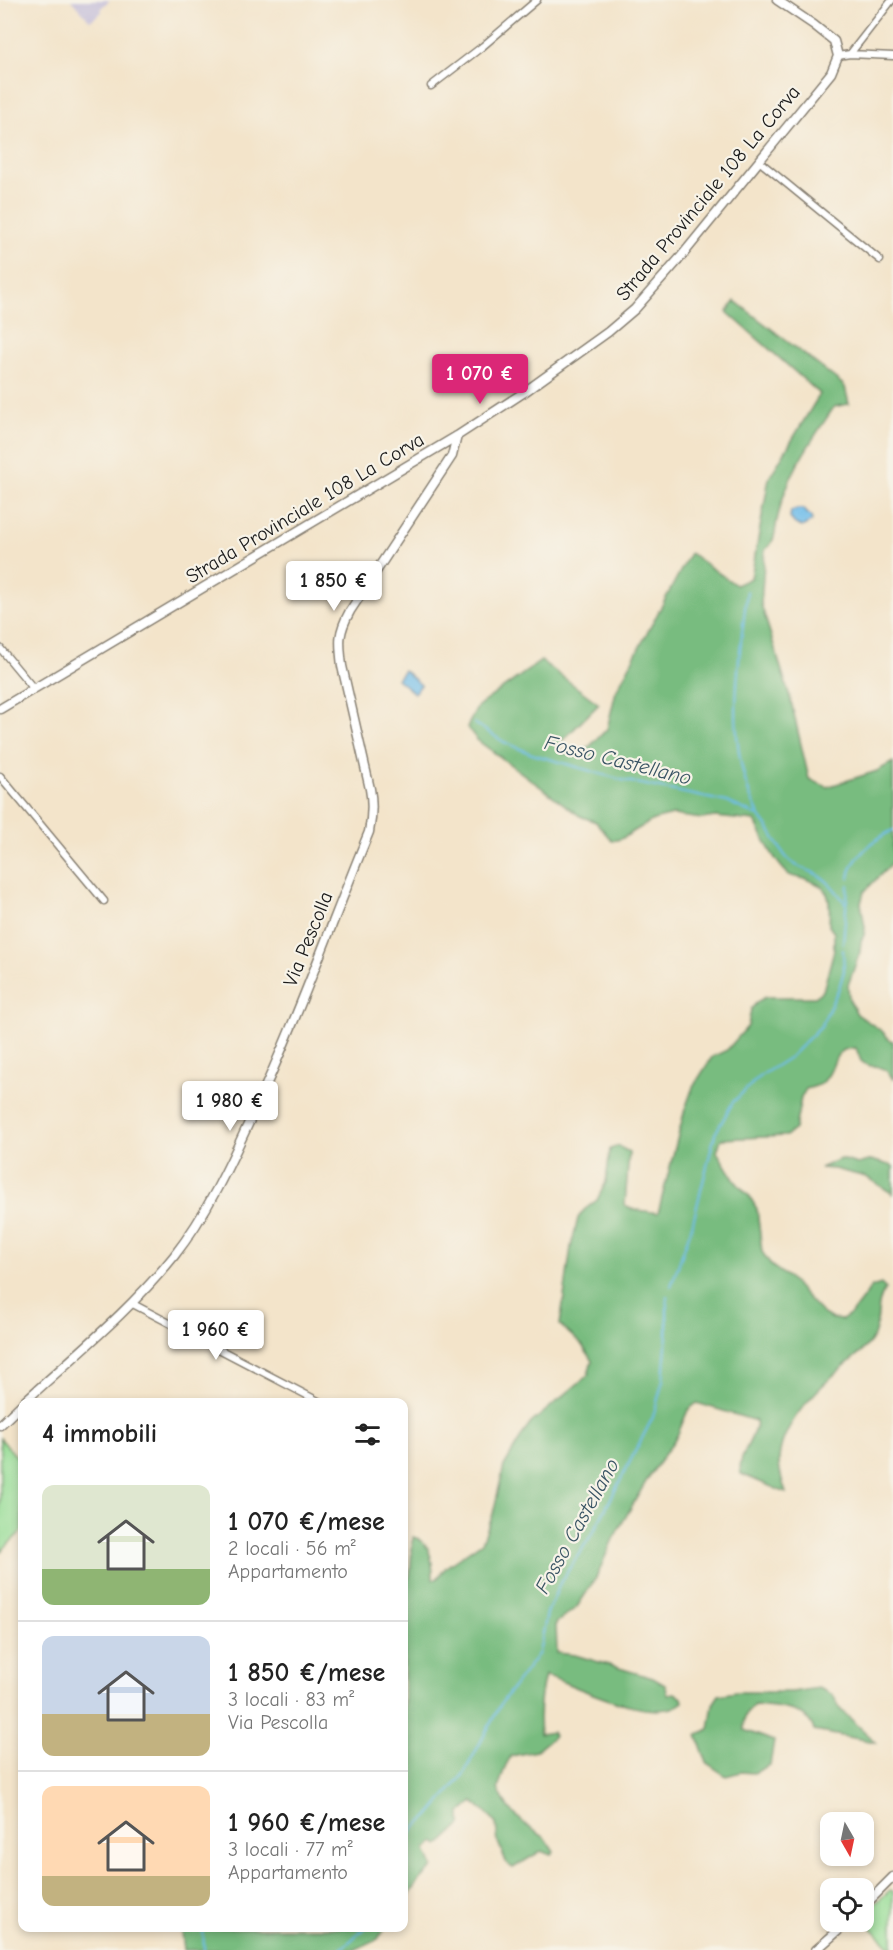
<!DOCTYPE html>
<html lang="it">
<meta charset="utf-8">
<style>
:root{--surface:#fff;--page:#f6f6f6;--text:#222;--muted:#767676;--line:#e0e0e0;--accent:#db2777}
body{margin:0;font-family:"Comic Neue",sans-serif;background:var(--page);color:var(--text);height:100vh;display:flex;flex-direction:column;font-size:22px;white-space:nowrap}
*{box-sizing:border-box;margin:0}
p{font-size:20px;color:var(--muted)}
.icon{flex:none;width:33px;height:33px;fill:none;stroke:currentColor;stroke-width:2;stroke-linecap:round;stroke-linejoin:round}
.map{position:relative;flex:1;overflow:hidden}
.details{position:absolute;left:18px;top:1398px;width:390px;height:534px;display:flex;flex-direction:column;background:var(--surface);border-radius:12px;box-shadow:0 3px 9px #0003}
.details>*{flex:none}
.needle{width:39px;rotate:171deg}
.buttons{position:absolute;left:820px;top:1812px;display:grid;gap:12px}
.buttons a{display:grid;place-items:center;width:54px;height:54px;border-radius:12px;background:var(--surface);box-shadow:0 3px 9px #0003;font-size:30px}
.price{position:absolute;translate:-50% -51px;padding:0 14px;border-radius:6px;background:#fff;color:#222;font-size:20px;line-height:39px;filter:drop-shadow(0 2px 3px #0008)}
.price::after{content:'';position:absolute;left:50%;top:36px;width:18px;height:14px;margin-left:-9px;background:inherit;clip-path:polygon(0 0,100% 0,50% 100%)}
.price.active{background:var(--accent);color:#fff}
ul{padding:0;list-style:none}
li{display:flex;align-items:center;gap:18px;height:150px;padding:0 24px}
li+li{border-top:2px solid var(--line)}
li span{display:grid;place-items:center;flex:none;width:168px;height:120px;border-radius:12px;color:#555}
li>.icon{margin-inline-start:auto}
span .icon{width:72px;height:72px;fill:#fffc;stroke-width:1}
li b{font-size:26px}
h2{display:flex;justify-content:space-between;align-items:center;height:72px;padding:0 24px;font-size:26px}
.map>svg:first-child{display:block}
</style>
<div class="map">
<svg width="893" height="1950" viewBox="0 0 893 1950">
<rect width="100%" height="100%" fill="#f7f3e8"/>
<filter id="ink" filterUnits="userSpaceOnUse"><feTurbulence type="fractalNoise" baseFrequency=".0167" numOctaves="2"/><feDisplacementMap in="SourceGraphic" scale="12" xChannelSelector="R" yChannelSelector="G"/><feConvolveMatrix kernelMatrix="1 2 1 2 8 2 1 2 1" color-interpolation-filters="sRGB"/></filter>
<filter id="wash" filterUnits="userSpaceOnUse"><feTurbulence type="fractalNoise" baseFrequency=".008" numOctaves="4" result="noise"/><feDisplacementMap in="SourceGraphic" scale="24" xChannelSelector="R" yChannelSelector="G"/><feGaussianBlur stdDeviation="1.35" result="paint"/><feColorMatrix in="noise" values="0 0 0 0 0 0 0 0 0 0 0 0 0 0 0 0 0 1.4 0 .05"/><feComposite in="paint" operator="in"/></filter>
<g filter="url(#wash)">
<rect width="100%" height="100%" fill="#f3e4ca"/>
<path fill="#c6c0d9" d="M 71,0 L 110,0 L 101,8 L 102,12 L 90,21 Z"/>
<path fill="#96dd96" stroke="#597c59" stroke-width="1.5" d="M 0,1438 L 22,1463 L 22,1531 L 0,1552 Z
M 890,1890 L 893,1891 L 893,1950 L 864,1920 L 864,1914 Z"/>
<path fill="#78bc7f" stroke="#4a6c4e" stroke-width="1.5" d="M 735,301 L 840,382 L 845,387 L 849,404 L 834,407 C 811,442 787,474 778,516 C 774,531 777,540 765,550 L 761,604 L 790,697 L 809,779 L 827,787 L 877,771 L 893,762 L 893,862 L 864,892 L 861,903 L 865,928 L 864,935 L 861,941 L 860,952 L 848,985 L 849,999 L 857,1014 L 883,1032 L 890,1040 L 893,1041 L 893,1080 C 889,1070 879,1065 868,1066 L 861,1061 L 856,1048 C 830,1048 838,1066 824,1081 C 820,1086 812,1087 806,1089 L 801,1098 L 795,1129 L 786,1136 L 721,1139 L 717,1152 L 735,1181 L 750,1197 L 757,1209 L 762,1252 L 772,1266 L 789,1278 L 822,1313 L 832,1319 L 842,1320 L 851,1314 L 872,1287 L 881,1284 L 886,1289 C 874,1303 881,1323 873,1338 C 866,1350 853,1358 843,1367 C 817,1389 780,1425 779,1461 C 779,1472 783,1483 786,1493 L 741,1474 C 736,1456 756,1439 756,1421 L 697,1403 L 688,1410 L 677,1436 L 647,1480 L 613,1539 L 596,1578 L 577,1607 L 556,1623 L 557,1653 L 575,1655 L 653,1678 L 665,1685 L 668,1694 L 675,1693 L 682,1698 L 683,1702 C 655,1727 577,1686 545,1675 C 540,1694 538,1715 540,1734 L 552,1732 L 554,1736 L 536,1751 L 511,1756 L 505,1767 L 498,1789 L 508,1808 L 527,1826 L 544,1837 L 554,1852 L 551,1855 L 541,1851 L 513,1868 L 507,1864 L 498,1842 L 496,1824 L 485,1811 L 473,1802 L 461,1813 L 461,1825 L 440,1845 L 434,1842 L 426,1850 L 433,1867 L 420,1880 L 404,1903 L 404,1587 L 410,1575 L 413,1537 C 431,1540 433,1564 433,1579 L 437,1579 L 446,1567 L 482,1542 L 493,1514 L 504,1466 L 523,1434 L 531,1423 L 588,1375 L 592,1361 L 582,1345 L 560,1325 L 571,1247 L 578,1218 L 584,1210 L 597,1200 L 606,1182 L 610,1149 L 618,1146 L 629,1152 L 625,1205 L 631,1209 L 658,1213 L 685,1109 L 693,1087 L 712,1057 L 727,1050 L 748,1026 L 751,1009 L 758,1001 L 766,997 L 815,997 L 823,991 L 834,950 L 834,933 L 829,926 C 830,901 833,887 805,879 C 798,877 792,878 787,873 C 772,858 764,839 755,821 L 715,817 L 702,819 L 673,815 L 653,820 L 621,839 L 612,841 L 596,822 L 580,816 L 477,740 L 467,727 L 478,706 L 541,661 L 599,704 L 561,742 L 559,751 L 565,754 L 589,747 L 607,729 L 616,691 L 690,553 L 736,585 L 751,578 L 769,478 L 820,394 L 727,312 Z
M 840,1159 L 858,1164 L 871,1160 L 893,1166 L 893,1194 L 866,1177 L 834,1169 L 820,1168 Z
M 818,1688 L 833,1695 L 840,1709 L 876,1742 L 814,1731 C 809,1707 774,1707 755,1705 C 746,1713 742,1718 744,1730 L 774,1741 L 770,1765 L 754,1773 L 741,1772 L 726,1776 L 707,1763 L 697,1735 L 709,1729 L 713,1704 L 719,1695 L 736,1692 L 792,1692 Z
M 179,1928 L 385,1928 L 378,1939 L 354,1950 L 184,1950 L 182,1933 Z"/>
<path fill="#70bdea" stroke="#466c83" stroke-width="1.5" d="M 797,509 L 803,509 L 811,517 L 812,521 L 802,527 L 795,524 L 790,518 L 791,511 Z
M 404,670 L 421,685 L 414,693 L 397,679 Z"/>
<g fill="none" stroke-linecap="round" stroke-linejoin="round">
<path stroke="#70bdea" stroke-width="2" d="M 747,591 C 739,666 722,745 759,815 C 763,821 768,827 772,834 C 777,842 782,854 789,860 C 796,867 805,869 814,873 C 828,879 837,892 846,904
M 474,723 L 504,742 L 532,754 L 622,780 L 727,802 L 759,816
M 849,878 C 851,857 875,839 893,830
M 843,943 L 848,885
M 671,1286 L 692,1226 L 715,1134 L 733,1102 L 760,1076 L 790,1057 L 821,1026 L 839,988 L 844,971 L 843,950
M 404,1875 L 408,1863 L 404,1850 L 408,1838 L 414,1828 L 428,1817 L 463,1775 L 502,1702 L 539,1653 L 547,1613 L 561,1581 L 594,1531 L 653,1417 L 663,1380 L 667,1334 L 667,1296
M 203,1928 L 204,1950
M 340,1950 L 365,1928"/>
</g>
</g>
<g filter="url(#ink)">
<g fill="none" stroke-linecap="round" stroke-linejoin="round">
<defs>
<path id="minor" d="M 850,54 L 893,56
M 838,56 L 850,54 L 892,0
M 431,86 L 483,46 L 537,0
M 759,161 L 880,260
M 0,648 L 34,689
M 0,776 L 104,901
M 131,1303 L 320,1402"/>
<path id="tertiary" d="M 0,709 L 457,436 L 523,393 L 608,332 L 635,309 L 680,258 L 831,73 L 838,56 L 834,41 L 814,25 L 777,0
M 24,1402 C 74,1356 131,1310 174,1256 C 207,1214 229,1166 251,1118 C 295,1025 330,927 369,832 C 372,817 373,804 370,789 L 342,666 C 339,641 338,633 350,611 L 452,456 L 457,436
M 0,1425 L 22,1404
M 864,1906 L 893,1877
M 816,1950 L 848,1922"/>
</defs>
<use href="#minor" stroke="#888073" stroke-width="9"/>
<use href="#tertiary" stroke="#888073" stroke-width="11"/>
<use href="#minor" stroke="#fff" stroke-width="6"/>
<use href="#tertiary" stroke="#fff" stroke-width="8"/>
</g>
</g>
<g text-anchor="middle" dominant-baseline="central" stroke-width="4.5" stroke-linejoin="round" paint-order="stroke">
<g font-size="20" fill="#1c1c1c" stroke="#f7f3e8">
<text transform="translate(708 193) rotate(-50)">Strada Provinciale 108 La Corva</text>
<text transform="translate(305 508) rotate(-31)">Strada Provinciale 108 La Corva</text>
<text transform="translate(308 939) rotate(-68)">Via Pescolla</text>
</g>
<g font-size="21" font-style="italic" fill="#395464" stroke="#f7f3e8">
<text transform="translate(618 760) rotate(14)">Fosso Castellano</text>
<text transform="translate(577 1526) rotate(-61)">Fosso Castellano</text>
</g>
</g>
</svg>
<div class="buttons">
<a><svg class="needle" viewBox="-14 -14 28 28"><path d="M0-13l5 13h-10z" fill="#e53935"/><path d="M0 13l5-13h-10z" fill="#767676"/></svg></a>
<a><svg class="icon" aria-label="locate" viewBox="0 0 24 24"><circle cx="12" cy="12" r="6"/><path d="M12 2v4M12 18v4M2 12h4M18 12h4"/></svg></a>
</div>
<b class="price active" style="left:480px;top:405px">1 070 €</b>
<b class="price" style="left:334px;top:612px">1 850 €</b>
<b class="price" style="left:230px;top:1132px">1 980 €</b>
<b class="price" style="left:216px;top:1361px">1 960 €</b>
<section class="details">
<h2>4 immobili<svg class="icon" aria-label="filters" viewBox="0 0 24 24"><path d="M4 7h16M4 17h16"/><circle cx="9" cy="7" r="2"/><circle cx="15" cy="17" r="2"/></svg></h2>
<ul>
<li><span style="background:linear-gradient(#dfe7d0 70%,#8fb573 0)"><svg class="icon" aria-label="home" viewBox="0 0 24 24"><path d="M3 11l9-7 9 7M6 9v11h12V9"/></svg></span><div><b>1 070 €/mese</b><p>2 locali · 56 m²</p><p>Appartamento</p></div></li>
<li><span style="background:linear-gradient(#c9d6e8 65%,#c2b280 0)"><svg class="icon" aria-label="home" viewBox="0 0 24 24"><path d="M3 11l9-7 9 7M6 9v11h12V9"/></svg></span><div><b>1 850 €/mese</b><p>3 locali · 83 m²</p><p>Via Pescolla</p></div></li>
<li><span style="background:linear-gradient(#ffd9b3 75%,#c2b280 0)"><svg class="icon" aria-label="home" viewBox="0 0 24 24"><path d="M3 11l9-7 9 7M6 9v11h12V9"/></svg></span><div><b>1 960 €/mese</b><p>3 locali · 77 m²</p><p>Appartamento</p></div></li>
</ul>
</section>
</div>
